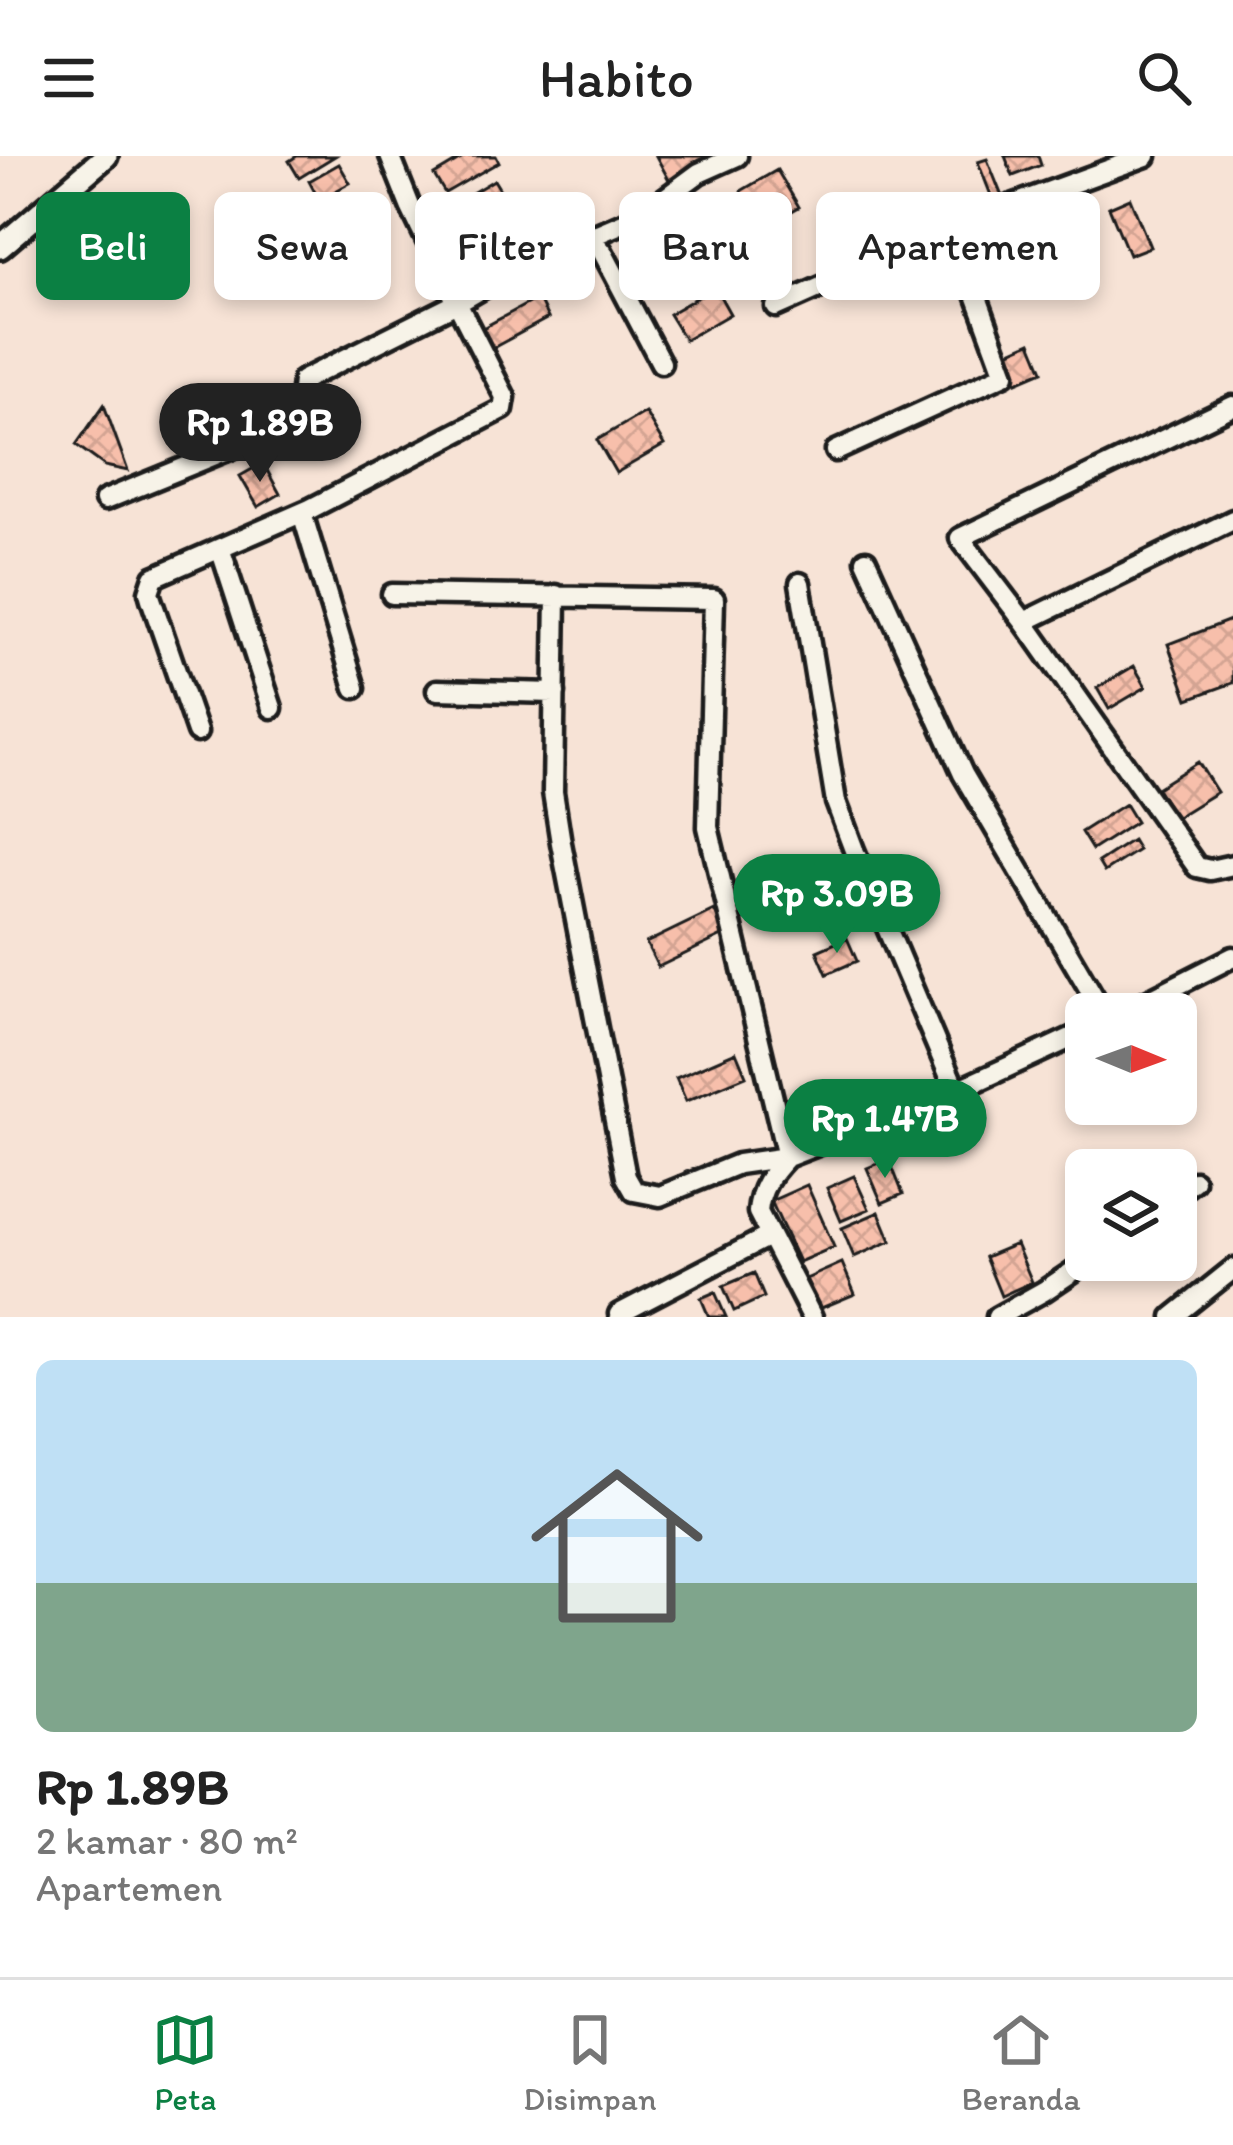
<!DOCTYPE html>
<html lang="id">
<meta charset="utf-8">
<style>
:root{--surface:#fff;--page:#f6f6f6;--text:#222;--muted:#767676;--line:#e0e0e0;--accent:#0b8043}
body{margin:0;font-family:Itim,sans-serif;background:var(--page);color:var(--text);height:100vh;display:flex;flex-direction:column;font-size:45px;white-space:nowrap}
*{box-sizing:border-box;margin:0}
p{font-size:39px;color:var(--muted)}
.icon{flex:none;width:66px;height:66px;fill:none;stroke:currentColor;stroke-width:2;stroke-linecap:round;stroke-linejoin:round}
.map{position:relative;height:1161px;overflow:hidden}
.sheet{display:flex;flex-direction:column;background:var(--surface);flex:1}
.sheet>*{flex:none}
.hud{position:absolute;left:36px;top:36px;width:1161px;height:108px;display:flex;gap:24px}
.needle{width:78px;rotate:91deg}
.tools{position:absolute;left:1065px;top:837px;display:grid;gap:24px}
.tools a{display:grid;place-items:center;width:132px;height:132px;border-radius:18px;background:var(--surface);box-shadow:0 6px 18px #0003;font-size:60px}
.price{position:absolute;translate:-50% -102px;padding:0 27px;border-radius:42px;background:var(--accent);color:#fff;font-size:39px;line-height:78px;filter:drop-shadow(0 3px 6px #0008)}
.price::after{content:'';position:absolute;left:50%;top:72px;width:36px;height:27px;margin-left:-18px;background:inherit;clip-path:polygon(0 0,100% 0,50% 100%)}
.price.selected{background:#222;color:#fff}
ul{padding:0;list-style:none}
li{display:grid;align-content:center;gap:24px;height:636px;padding:0 36px}
li span{display:grid;place-items:center;height:372px;border-radius:18px;color:#555}
li>.icon{margin-inline-start:auto}
span .icon{width:216px;height:216px;fill:#fffc;stroke-width:1}
li b{font-size:51px}
.pill{padding:0 42px;border-radius:18px;background:var(--surface);box-shadow:0 6px 18px #0003;font-size:42px;line-height:108px}
.pill.selected{background:var(--accent);color:#fff}
header{display:flex;justify-content:space-between;align-items:center;height:156px;padding:0 36px;background:var(--surface);font-size:54px;font-weight:600}
.menu{display:flex;justify-content:space-around;align-items:center;height:168px;border-top:3px solid var(--line);background:var(--surface);font-size:33px;color:var(--muted)}
.menu a{display:grid;justify-items:center;gap:6px}
.menu .selected{color:var(--accent)}
.map>svg:first-child{display:block}
</style>
<header><svg class="icon" aria-label="menu" viewBox="0 0 24 24"><path d="M4 6h16M4 12h16M4 18h16"/></svg>Habito<svg class="icon" aria-label="search" viewBox="0 0 24 24"><circle cx="10" cy="10" r="6"/><path d="M15 15l6 6"/></svg></header>
<div class="map">
<svg width="1233" height="1161" viewBox="0 0 1233 1161">
<defs>
<pattern id="building-cross-hatch" width="8" height="8" patternUnits="userSpaceOnUse" patternTransform="scale(3)"><rect width="8" height="8" fill="#f7bfab"/><path d="M0 0l8 8M0 8l8-8" fill="none" stroke="#d3a493"/></pattern>
</defs>
<rect width="100%" height="100%" fill="#f7e3d6"/>
<filter id="ink" filterUnits="userSpaceOnUse"><feTurbulence type="fractalNoise" baseFrequency=".00833" numOctaves="2"/><feDisplacementMap in="SourceGraphic" scale="24" xChannelSelector="R" yChannelSelector="G"/><feConvolveMatrix kernelMatrix="1 2 1 2 8 2 1 2 1" color-interpolation-filters="sRGB"/></filter>
<g filter="url(#ink)">
<path fill="url(#building-cross-hatch)" stroke="#1c1c1c" stroke-width="3" d="M 297,0 L 335,0 L 299,22 L 289,5 Z
M 466,0 L 496,0 L 499,6 L 445,37 L 434,19 Z
M 656,0 L 715,0 L 670,26 Z
M 1005,0 L 1038,0 L 1041,9 L 1013,20 Z
M 987,3 L 1003,43 L 994,47 L 978,6 Z
M 339,8 L 350,27 L 319,44 L 309,25 Z
M 777,14 L 799,51 L 762,72 L 741,35 Z
M 494,24 L 508,47 L 446,82 L 433,60 Z
M 1130,42 L 1150,91 L 1129,99 L 1109,51 Z
M 345,66 L 359,92 L 339,104 L 324,78 Z
M 498,67 L 505,80 L 465,103 L 457,90 Z
M 1019,74 L 1040,126 L 1009,139 L 987,87 Z
M 475,108 L 485,125 L 457,134 L 456,120 Z
M 715,131 L 730,158 L 685,184 L 669,158 Z
M 538,142 L 548,162 L 491,193 L 481,173 Z
M 1031,186 L 1043,215 L 1017,226 L 1006,197 Z
M 104,249 L 128,315 L 105,310 L 76,289 Z
M 645,256 L 664,289 L 616,317 L 597,284 Z
M 263,307 L 280,338 L 258,351 L 240,320 Z
M 1233,463 L 1233,527 L 1188,543 L 1168,488 Z
M 1134,510 L 1146,531 L 1109,553 L 1097,532 Z
M 1198,606 L 1217,636 L 1175,662 L 1157,632 Z
M 1125,648 L 1136,666 L 1092,694 L 1081,676 Z
M 1132,684 L 1138,694 L 1104,716 L 1098,706 Z
M 714,754 L 726,778 L 658,811 L 646,787 Z
M 847,782 L 857,805 L 827,818 L 817,795 Z
M 736,896 L 746,920 L 686,945 L 676,922 Z
M 889,1003 L 903,1038 L 882,1047 L 867,1012 Z
M 854,1020 L 869,1053 L 841,1065 L 827,1032 Z
M 807,1029 L 834,1091 L 799,1106 L 771,1045 Z
M 879,1056 L 891,1085 L 854,1101 L 842,1072 Z
M 1016,1088 L 1032,1126 L 1001,1140 L 985,1101 Z
M 842,1107 L 855,1138 L 819,1153 L 806,1123 Z
M 754,1117 L 764,1141 L 734,1155 L 723,1130 Z
M 715,1136 L 726,1161 L 709,1161 L 701,1142 Z"/>
<g fill="none" stroke-linecap="round" stroke-linejoin="round">
<defs>
<path id="minor" d="M 590,81 L 602,95 L 661,207
M 776,151 L 974,63 L 1146,0
M 1233,250 L 960,382 L 1024,466 L 1197,711 L 1210,714 L 1233,709
M 836,295 L 1005,218 L 952,73
M 105,344 L 301,264 L 308,255 L 302,234 L 303,224 L 457,147 L 410,50 L 390,0
M 302,357 L 355,532
M 220,392 L 272,552
M 866,404 L 963,618 L 1104,858
M 800,427 L 836,646 L 854,694 L 956,935
M 392,438 L 714,443 L 708,671 L 787,1001 L 738,1008 L 660,1040 L 634,1035 L 626,1021 L 561,687 L 553,636 L 556,439
M 1024,466 L 1233,364
M 437,534 L 555,537
M 197,576 L 151,443 L 149,436 L 154,421 L 310,353 L 503,253 L 505,241 L 457,147 C 488,131 558,82 590,81 L 642,59 L 699,17 L 737,0
M 1121,858 L 1233,801
M 1176,1039 L 1194,1025
M 619,1158 L 769,1080
M 812,1161 L 758,1056 C 760,1032 771,1018 787,1001 L 956,935 L 1086,875
M 997,1161 L 1044,1135 L 1090,1104
M 1173,1161 L 1233,1113"/>
<path id="tertiary" d="M 0,91 L 106,0"/>
</defs>
<use href="#minor" stroke="#1c1c1c" stroke-width="27"/>
<use href="#tertiary" stroke="#1c1c1c" stroke-width="30"/>
<use href="#minor" stroke="#f7f3e8" stroke-width="18"/>
<use href="#tertiary" stroke="#f7f3e8" stroke-width="21"/>
</g>
</g>
</svg>
<div class="tools">
<a><svg class="needle" viewBox="-14 -14 28 28"><path d="M0-13l5 13h-10z" fill="#e53935"/><path d="M0 13l5-13h-10z" fill="#767676"/></svg></a>
<a><svg class="icon" aria-label="layers" viewBox="0 0 24 24"><path d="M12 4l9 5-9 5-9-5zM3 14l9 5 9-5"/></svg></a>
</div>
<b class="price selected" style="left:260px;top:329px">Rp 1.89B</b>
<b class="price" style="left:837px;top:800px">Rp 3.09B</b>
<b class="price" style="left:885px;top:1025px">Rp 1.47B</b>
<div class="hud">
<a class="pill selected">Beli</a>
<a class="pill">Sewa</a>
<a class="pill">Filter</a>
<a class="pill">Baru</a>
<a class="pill">Apartemen</a>
</div>
</div>
<section class="sheet">
<ul>
<li><span style="background:linear-gradient(#bfe0f5 60%,#7fa58c 0)"><svg class="icon" aria-label="home" viewBox="0 0 24 24"><path d="M3 11l9-7 9 7M6 9v11h12V9"/></svg></span><div><b>Rp 1.89B</b><p>2 kamar · 80 m²</p><p>Apartemen</p></div></li>
</ul>
</section>
<nav class="menu">
<a class="selected"><svg class="icon" aria-label="map" viewBox="0 0 24 24"><path d="M3 6l6-2 6 2 6-2v14l-6 2-6-2-6 2zM9 4v14M15 6v14"/></svg>Peta</a>
<a><svg class="icon" aria-label="saved" viewBox="0 0 24 24"><path d="M7 4h10v16l-5-4-5 4z"/></svg>Disimpan</a>
<a><svg class="icon" aria-label="home" viewBox="0 0 24 24"><path d="M3 11l9-7 9 7M6 9v11h12V9"/></svg>Beranda</a>
</nav>
